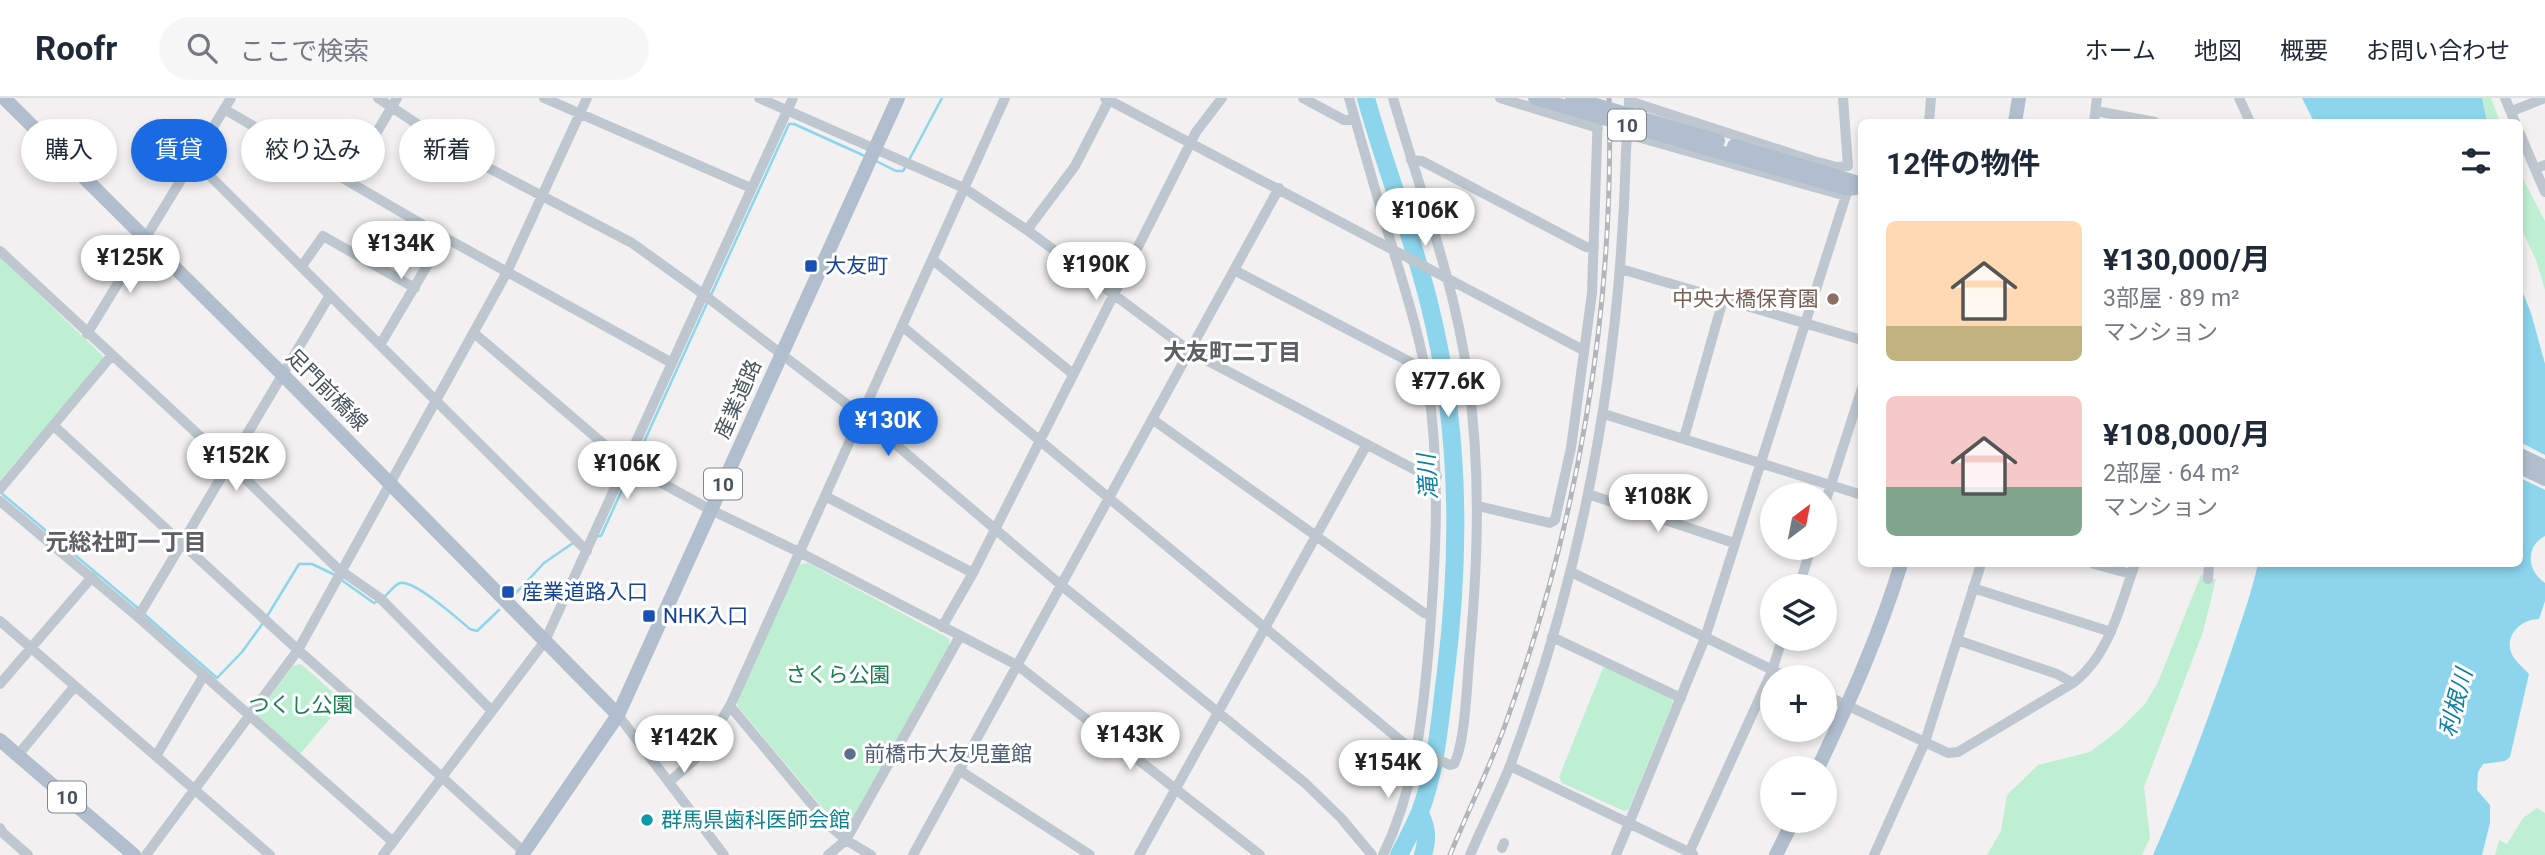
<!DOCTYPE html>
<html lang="ja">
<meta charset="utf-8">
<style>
:root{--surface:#fff;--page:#f6f6f7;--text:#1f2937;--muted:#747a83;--line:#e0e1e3;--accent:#196ae3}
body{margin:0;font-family:Roboto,"Noto Sans JP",sans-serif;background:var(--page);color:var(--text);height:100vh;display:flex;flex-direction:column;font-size:26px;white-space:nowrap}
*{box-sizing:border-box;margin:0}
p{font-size:23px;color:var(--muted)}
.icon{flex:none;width:38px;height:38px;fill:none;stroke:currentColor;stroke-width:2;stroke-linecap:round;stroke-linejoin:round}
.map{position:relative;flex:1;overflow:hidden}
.sheet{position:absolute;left:1858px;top:21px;width:665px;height:448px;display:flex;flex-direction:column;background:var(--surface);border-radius:10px;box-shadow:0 4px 10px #0003}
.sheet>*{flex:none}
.hud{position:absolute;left:21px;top:21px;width:665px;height:63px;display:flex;gap:14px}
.needle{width:46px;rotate:32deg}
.controls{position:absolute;left:1760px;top:385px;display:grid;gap:14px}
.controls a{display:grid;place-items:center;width:77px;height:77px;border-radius:50%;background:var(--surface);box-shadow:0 4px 10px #0003;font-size:35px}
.price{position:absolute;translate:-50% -60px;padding:0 16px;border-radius:24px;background:#fff;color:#222;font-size:23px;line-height:46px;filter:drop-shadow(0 2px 4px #0008)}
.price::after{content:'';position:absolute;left:50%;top:42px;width:21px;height:16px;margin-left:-10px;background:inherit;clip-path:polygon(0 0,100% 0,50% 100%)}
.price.active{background:var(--accent);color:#fff}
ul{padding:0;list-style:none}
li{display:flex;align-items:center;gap:21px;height:175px;padding:0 28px}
li span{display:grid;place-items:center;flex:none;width:196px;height:140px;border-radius:10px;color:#555}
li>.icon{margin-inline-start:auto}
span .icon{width:84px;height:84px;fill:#fffc;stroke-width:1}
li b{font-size:30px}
h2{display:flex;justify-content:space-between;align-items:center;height:84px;padding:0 28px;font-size:30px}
.pill{padding:0 24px;border-radius:32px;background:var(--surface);box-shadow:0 4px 10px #0003;font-size:24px;line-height:63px}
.pill.active{background:var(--accent);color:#fff}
header{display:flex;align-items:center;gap:42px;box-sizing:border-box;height:98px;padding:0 35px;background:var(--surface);border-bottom:2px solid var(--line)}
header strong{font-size:33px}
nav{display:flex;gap:38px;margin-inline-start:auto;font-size:24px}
.search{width:490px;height:63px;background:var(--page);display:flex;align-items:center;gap:18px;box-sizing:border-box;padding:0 24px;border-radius:38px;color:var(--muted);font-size:26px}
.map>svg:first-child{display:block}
</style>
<header>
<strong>Roofr</strong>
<div class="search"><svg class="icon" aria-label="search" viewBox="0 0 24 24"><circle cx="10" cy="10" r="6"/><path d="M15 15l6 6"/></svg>ここで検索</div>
<nav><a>ホーム</a><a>地図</a><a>概要</a><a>お問い合わせ</a></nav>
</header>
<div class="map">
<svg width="2545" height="757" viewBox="0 0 2545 757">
<rect width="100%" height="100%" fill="#f2f0f0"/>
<path fill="#bfefd3" d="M 2482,0 L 2491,0 L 2500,24 L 2487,24 Z
M 2520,75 L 2545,123 L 2545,192 L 2536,162 L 2520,128 Z
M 0,159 L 103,258 L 102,263 L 0,382 Z
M 808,465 L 950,541 L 949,548 L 846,732 L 842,733 L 738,609 L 737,603 L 797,467 Z
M 2201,477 L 2216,481 L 2203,534 L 2144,689 L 2150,740 L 2142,757 L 1987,757 L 2001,733 L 2007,697 L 2038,667 L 2090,654 L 2120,631 L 2145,606 L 2158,584 Z
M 301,566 L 344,604 L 301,655 L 295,655 L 258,622 L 257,616 L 293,568 Z
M 1607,569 L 1670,598 L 1673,604 L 1629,711 L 1624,713 L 1562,685 L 1559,679 L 1603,570 Z
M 2537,710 L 2545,715 L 2545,757 L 2495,757 L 2499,742 L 2507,746 L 2523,720 Z"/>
<path fill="#8cd5ec" d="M 2302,0 L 2482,0 L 2487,24 L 2314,24 Z
M 2520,188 L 2531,215 L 2545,266 L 2545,438 C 2525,448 2527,473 2545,485 L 2545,503 L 2539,521 C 2522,521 2505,536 2511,554 C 2514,563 2523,569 2529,576 L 2510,659 L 2505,663 L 2483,666 L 2478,674 L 2477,692 L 2490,707 L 2490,725 L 2482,757 L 2153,757 C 2182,691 2207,625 2230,557 C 2240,527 2251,497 2258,466 L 2520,466 Z"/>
<path fill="#f2f0f0" d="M 2520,344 L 2545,357 L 2545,392 L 2520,380 Z"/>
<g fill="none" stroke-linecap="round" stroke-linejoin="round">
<path stroke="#8cd5ec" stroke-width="2.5" d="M 909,62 L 942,0
M 876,63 L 896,73 L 903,73 L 906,68
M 711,197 L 789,26 L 794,26 L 867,59
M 634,366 L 708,203
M 0,394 L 139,511
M 596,438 L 601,438 L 631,372
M 340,481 L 374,505 L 378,503
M 515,496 L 544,465 L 573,445
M 383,500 C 388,496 394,487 400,485 C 415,482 458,521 470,531 L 477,533 L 499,512
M 144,516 L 217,580 L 242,554 L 263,525
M 266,520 L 299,466 L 312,466 L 335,477"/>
<path stroke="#8cd5ec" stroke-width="18" d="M 1366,0 C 1385,70 1413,138 1430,209 C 1460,329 1461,451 1446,573 C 1440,620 1437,669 1420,714 C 1414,729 1406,743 1399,757
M 1420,715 C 1427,731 1428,740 1423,757"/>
<path stroke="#bec7cf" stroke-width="10" d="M 378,0 L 464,57 L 632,145 L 703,196 L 861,317 L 1061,487 L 1305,685 L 1341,720 L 1372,757
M 544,0 L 751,90
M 759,0 L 964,90 L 1027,132 L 1191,254 L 1427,378 L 1437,378
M 1105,0 L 1583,252
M 1303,0 L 1344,22 L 1355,22
M 1349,0 C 1363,49 1377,99 1392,148 C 1405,192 1419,235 1427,281 C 1441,370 1436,457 1429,546 C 1423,618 1415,691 1383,757
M 1500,0 L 1598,30
M 2239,0 L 2250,24
M 2505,0 L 2515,24
M 1629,3 L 1814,63 L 1837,69 L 1848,68 L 1843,0
M 224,11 L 444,139 L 672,265
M 2517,11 L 2545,0
M 2096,13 L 2155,24
M 1929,24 L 1931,0
M 2094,24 L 2097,0
M 1627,36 L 1846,98
M 2520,36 L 2545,94
M 193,61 L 587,453
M 1411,62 L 1422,63 L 1586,149 L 1594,150
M 2542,68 L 2545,67
M 348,83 L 397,0
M 1027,132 L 1075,68 L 1109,2
M 0,153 L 230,366 L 337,470 L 380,500 L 492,613
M 933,162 L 1073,276
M 302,168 L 323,138 L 415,190
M 1621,171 L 1862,242
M 1236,173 L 1414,266 L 1424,267
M 902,228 L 1406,647 L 1450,667 L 1454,666 C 1466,643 1467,579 1470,551 C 1478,460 1481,372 1468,281 C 1455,185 1420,93 1393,0
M 474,235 L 627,366 L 711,412 L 799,454 L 1017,567 L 1260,757
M 87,236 L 231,0
M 380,247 L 444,139
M 1604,316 L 1862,397
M 1152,321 L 1424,515 L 1431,517
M 54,328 L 298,552 L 443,680 L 524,754
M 1684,340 L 1723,202
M 0,391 L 112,257
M 1588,396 L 1734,445
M 825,398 L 973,475
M 0,403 L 138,519 L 393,744
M 1825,405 L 1862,290
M 1478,408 L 1550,425 L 1555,422 L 1571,350 L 1592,195 L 1598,13
M 2094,466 L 2131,476
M 1571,474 L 1787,579
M 2208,481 L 2209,466
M 1799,488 L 1811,450
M 1973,490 L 2111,534
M 138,519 L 330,197
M 0,523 L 270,757
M 942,529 L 973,475 L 1196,34 L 1222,0
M 1552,539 L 1681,600
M 1957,542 L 2057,576 L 2073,585
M 0,586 L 92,479
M 1825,597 L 1948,655 L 1958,654 L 2073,585 C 2110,557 2120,507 2135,466
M 730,608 L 830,728 L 846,742 L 871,757
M 618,617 L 724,757
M 18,657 L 74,589
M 156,658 L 204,577
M 1510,668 L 1693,756
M 959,672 L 1090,757
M 669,684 L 699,658 L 730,608 L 1005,0
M 0,730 L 3,735 L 28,757
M 1502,750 L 1504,745
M 146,757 L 298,552 L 507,174 L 587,0
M 383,757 L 545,543 L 793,0
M 828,757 L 846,742 L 960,538
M 913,757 L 1279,90
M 1139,757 L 1367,346
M 1470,757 C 1483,726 1499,696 1511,665 C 1584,469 1621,262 1626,53 C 1627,35 1629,18 1629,0
M 1616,757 L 1705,540 L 1848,91
M 1688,757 L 1772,573 L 1782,541
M 1874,757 L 1925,644 L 1981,466"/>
<path stroke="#b0bece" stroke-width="14" d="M 4,0 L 283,277 L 618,617
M 2015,24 L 2019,0
M 1734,48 L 1862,86
M 1720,54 L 1848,91 L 1862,89
M 2520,357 L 2545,369
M 2520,369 L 2545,381
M 0,642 L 134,757
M 1818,670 C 1849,604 1880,536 1901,466
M 522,757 L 618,617 L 898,0
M 1776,757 L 1793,723"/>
<defs>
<path id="rail" d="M 1450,757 C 1467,715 1488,673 1504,630 C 1577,430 1615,213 1609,0"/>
</defs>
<use href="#rail" stroke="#b2b5ba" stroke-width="5"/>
<use href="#rail" stroke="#fff" stroke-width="2.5" stroke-dasharray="8" stroke-linecap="butt"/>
<path stroke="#b0bece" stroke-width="14" d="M 1535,0 L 1720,54
M 1572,0 L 1718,43"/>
</g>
<g fill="#1a4fb4" stroke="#fff" stroke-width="2.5">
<rect x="804" y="161" width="14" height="14" rx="3.5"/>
<rect x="501" y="487" width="14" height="14" rx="3.5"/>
<rect x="642" y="511" width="14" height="14" rx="3.5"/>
</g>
<circle fill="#8d6e63" stroke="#fff" stroke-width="2.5" cx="1833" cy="201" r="7"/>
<circle fill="#5c6f8a" stroke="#fff" stroke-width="2.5" cx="850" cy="656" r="7"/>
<circle fill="#0f9aa8" stroke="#fff" stroke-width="2.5" cx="647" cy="722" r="7"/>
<g text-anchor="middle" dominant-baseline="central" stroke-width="6" stroke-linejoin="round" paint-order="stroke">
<g fill="#fff" stroke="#7f868e" stroke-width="2">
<rect x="1608" y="11.5" width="38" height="31" rx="5"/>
<rect x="704" y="370.5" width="38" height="31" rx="5"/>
<rect x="48" y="683.5" width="38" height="31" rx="5"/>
</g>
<g font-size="19" font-weight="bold" fill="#48525d">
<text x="1627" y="27">10</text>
<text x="723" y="386">10</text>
<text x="67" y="699">10</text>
</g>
<g font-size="21" fill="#164399" stroke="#fff" text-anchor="start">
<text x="825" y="168">大友町</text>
<text x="522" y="494">産業道路入口</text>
<text x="663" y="518">NHK入口</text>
</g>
<g font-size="21" fill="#785e54" stroke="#fff" text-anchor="end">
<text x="1819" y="201">中央大橋保育園</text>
</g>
<g font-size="21" fill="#48525d" stroke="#fff">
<text transform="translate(327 292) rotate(45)">足門前橋線</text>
<text transform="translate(738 301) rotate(-66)">産業道路</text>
</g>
<g font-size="21" fill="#17804f" stroke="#fff">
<text x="838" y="577">さくら公園</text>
<text x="301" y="607">つくし公園</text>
</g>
<g font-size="21" fill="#4e5e75" stroke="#fff" text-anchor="start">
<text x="864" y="656">前橋市大友児童館</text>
</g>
<g font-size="21" fill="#0d838f" stroke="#fff" text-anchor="start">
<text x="661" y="722">群馬県歯科医師会館</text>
</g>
<g font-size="23" font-weight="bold" fill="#5c6065" stroke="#fff">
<text x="1232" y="254">大友町二丁目</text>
<text x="126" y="444">元総社町一丁目</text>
</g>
<g font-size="23" font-style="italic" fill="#0c7fa4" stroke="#fff">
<text transform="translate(1428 379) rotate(-94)">滝川</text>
<text transform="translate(2456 605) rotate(-75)">利根川</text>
</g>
</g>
</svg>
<div class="controls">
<a><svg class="needle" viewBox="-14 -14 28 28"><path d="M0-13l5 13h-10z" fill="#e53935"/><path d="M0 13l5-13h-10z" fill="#747a83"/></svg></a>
<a><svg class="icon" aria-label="layers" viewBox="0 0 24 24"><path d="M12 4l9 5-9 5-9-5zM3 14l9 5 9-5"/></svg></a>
<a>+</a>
<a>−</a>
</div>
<b class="price" style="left:1425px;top:150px">¥106K</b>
<b class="price" style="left:401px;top:183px">¥134K</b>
<b class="price" style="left:130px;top:197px">¥125K</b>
<b class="price" style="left:1096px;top:204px">¥190K</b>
<b class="price" style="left:1448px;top:321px">¥77.6K</b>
<b class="price active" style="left:888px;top:360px">¥130K</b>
<b class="price" style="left:236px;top:395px">¥152K</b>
<b class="price" style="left:627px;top:403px">¥106K</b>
<b class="price" style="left:1658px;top:436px">¥108K</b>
<b class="price" style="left:1130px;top:674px">¥143K</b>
<b class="price" style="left:684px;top:677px">¥142K</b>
<b class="price" style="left:1388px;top:702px">¥154K</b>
<div class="hud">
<a class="pill">購入</a>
<a class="pill active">賃貸</a>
<a class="pill">絞り込み</a>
<a class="pill">新着</a>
</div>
<section class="sheet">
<h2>12件の物件<svg class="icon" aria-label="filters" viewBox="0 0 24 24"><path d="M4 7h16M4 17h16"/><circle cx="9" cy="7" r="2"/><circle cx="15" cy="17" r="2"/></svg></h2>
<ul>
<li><span style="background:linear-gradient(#ffd9b3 75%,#c2b280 0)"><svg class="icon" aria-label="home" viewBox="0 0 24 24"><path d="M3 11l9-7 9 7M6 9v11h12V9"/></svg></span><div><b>¥130,000/月</b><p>3部屋 · 89 m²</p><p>マンション</p></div></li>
<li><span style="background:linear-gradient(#f6c9c9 65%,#7fa58c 0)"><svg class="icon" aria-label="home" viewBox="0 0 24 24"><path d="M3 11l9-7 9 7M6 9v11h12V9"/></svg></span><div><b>¥108,000/月</b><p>2部屋 · 64 m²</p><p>マンション</p></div></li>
</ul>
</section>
</div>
